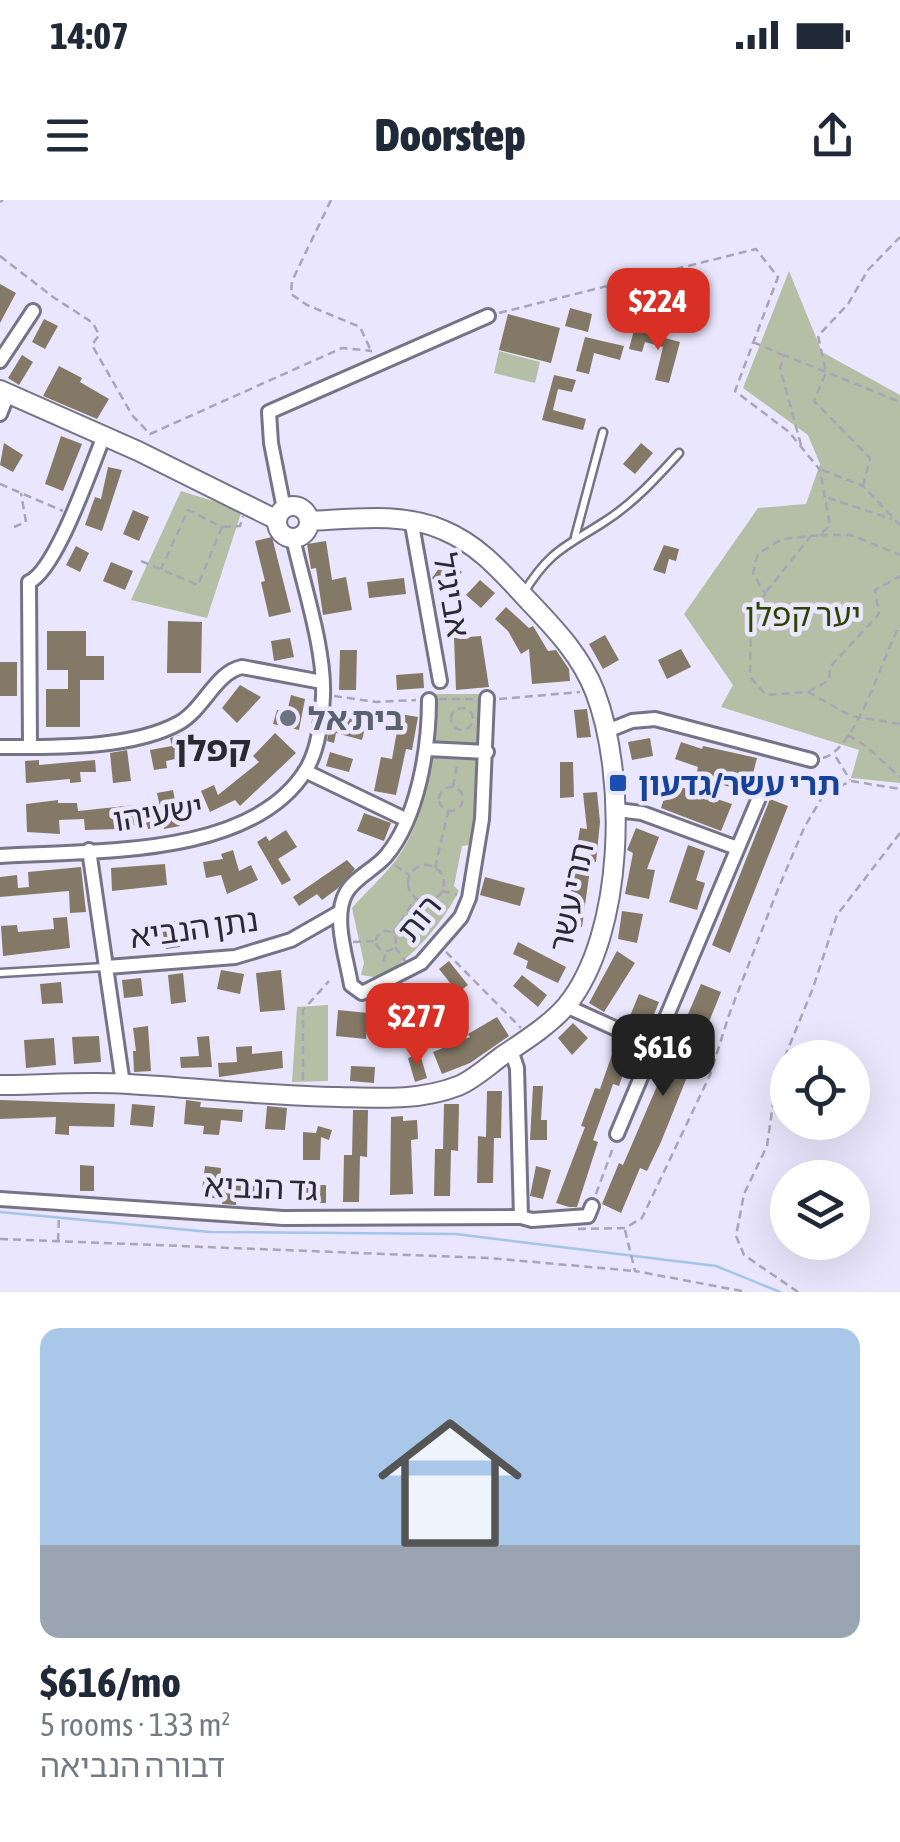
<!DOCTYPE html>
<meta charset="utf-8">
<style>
:root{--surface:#fff;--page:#f2f2f3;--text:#1f2937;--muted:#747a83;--line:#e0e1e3;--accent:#d93025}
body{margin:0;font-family:"Asap Condensed","Noto Sans Hebrew",sans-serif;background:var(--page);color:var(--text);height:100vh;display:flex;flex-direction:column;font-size:38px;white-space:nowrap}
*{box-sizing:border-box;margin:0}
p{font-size:32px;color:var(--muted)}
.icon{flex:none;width:55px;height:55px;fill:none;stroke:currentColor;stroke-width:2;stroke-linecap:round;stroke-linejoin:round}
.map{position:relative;height:1092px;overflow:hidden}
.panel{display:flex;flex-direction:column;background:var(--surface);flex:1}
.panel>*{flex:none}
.tools{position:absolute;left:770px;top:840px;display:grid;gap:20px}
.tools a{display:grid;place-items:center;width:100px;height:100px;border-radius:50%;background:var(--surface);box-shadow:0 10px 40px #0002;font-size:50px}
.price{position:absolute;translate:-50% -85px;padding:0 22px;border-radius:20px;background:var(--accent);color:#fff;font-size:32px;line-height:65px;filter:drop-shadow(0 2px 5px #0008)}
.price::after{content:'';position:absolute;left:50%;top:60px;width:30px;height:22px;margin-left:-15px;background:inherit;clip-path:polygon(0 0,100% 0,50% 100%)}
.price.selected{background:#222;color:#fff}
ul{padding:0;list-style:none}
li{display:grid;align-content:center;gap:20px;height:530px;padding:0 40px}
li+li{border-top:2px solid var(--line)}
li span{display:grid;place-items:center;height:310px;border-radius:20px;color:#555}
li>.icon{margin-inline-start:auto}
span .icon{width:180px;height:180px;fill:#fffc;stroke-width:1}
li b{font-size:42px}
.status{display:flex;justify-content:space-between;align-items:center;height:70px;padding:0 50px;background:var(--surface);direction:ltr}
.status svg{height:28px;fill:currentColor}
header{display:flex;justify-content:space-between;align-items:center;height:130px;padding:0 40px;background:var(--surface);font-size:45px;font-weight:800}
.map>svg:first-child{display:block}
</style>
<div class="status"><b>14:07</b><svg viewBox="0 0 49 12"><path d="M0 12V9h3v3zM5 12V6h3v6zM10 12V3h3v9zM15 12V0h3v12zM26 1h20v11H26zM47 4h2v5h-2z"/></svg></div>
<header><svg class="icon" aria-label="menu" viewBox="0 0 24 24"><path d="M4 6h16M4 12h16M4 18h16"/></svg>Doorstep<svg class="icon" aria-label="share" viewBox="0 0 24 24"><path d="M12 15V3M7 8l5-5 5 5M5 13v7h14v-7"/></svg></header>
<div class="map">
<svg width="900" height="1092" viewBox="0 0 900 1092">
<rect width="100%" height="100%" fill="#eae6fd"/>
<path fill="#b4bfa6" d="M 789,71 L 822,152 L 900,195 L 900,583 L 851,578 L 859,550 L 721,507 L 733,485 L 684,414 L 758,308 L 806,304 L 820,264 L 808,235 L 743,188 Z
M 499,151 L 540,162 L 535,183 L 494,173 Z
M 181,291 L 242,310 L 207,418 L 131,400 Z
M 433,494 L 484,494 L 481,572 L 469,645 L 462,646 L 454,686 L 459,691 C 440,727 414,756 380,778 L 361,775 L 364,763 L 352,708 C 366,692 382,678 395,661 C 431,614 430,551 433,494 Z
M 328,805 L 328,881 L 292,882 L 297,807 Z"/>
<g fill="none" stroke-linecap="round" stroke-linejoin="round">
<path stroke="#a3c5e8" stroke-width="2.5" d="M 0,1012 L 210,1032 L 456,1034 L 716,1066 L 780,1092"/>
</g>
<path fill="#847966" d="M 0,84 L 16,93 L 0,123 Z
M 570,108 L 592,114 L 588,132 L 565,126 Z
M 508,114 L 560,128 L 551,163 L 499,150 Z
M 44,119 L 58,126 L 45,149 L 32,142 Z
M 634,130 L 680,142 L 669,183 L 655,180 L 663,147 L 645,142 L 642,152 L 629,149 Z
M 585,137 L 624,146 L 620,160 L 594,153 L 589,174 L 576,171 Z
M 22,155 L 33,162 L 19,185 L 8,178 Z
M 59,166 L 82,178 L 80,182 L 109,199 L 97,219 L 43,196 Z
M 554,175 L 576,180 L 572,192 L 558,189 L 553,210 L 586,219 L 583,230 L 542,220 Z
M 61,236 L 82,244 L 63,291 L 45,284 Z
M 4,243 L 23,255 L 13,272 L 0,265 Z
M 641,243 L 653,253 L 635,274 L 623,264 Z
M 108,267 L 122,270 L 102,331 L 85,325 L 95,297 L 101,299 Z
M 133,310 L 149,317 L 139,341 L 123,334 Z
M 272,337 L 291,412 L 269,417 L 261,382 L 265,381 L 255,341 Z
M 326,341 L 332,380 L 346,377 L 352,410 L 323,415 L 316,368 L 311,369 L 307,344 Z
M 664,345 L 679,349 L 676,361 L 669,359 L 665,374 L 653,370 Z
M 76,346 L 89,353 L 80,372 L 66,365 Z
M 445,360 L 462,372 L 449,391 L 432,378 Z
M 111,362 L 133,371 L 125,390 L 103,381 Z
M 404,378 L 406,394 L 369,398 L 367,382 Z
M 480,380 L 495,393 L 481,408 L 466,395 Z
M 506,407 L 529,428 L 533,426 L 548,451 L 556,450 L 569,469 L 570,481 L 532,484 L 529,449 L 521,454 L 508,431 L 495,419 Z
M 168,421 L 202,422 L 201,473 L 167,473 Z
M 47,431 L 86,431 L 86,456 L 104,456 L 104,480 L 80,480 L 80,527 L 46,527 L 46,489 L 68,489 L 68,470 L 47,470 Z
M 605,435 L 619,460 L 603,469 L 589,444 Z
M 481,436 L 489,487 L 456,490 L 454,438 Z
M 290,438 L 294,457 L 274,461 L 271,441 Z
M 681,449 L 691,467 L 667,479 L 658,460 Z
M 340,450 L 357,450 L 356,490 L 339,490 Z
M 0,462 L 17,462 L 17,496 L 0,496 Z
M 423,473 L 424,488 L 397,490 L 396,475 Z
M 240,485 L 261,497 L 237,523 L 222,508 Z
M 291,495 L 305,499 L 299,530 L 273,524 L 277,510 L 287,512 Z
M 587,509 L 591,537 L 577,538 L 574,510 Z
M 345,510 L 368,516 L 362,540 L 336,533 L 334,543 L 327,541 L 331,522 L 341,525 Z
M 400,514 L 418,517 L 412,550 L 406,549 L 396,595 L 374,591 L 381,557 L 392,559 Z
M 275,533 L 296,553 L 240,606 L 235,600 L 210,612 L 201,591 L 214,585 L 218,595 L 259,562 L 253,556 Z
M 179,535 L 184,557 L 166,561 L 167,568 L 154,570 L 150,550 L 172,546 L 170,538 Z
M 650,538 L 653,556 L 632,560 L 628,542 Z
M 681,542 L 702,549 L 703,546 L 757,558 L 748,593 L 696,576 L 698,567 L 675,559 Z
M 127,550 L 131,581 L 113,583 L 110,553 Z
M 330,552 L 353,559 L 349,572 L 326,566 Z
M 39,560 L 39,565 L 95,560 L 96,572 L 80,572 L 81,582 L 70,583 L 70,579 L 26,583 L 25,561 Z
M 560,562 L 573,562 L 574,597 L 560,598 Z
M 669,583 L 732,604 L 721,631 L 661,608 Z
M 173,590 L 180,626 L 164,629 L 163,626 L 148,629 L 147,625 L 120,626 L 120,629 L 85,630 L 84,619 L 59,620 L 60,634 L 27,632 L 26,604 L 58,600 L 58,603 L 77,603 L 78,611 L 135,605 L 135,612 L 160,607 L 157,593 Z
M 597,592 L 600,622 L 596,662 L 591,662 L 582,727 L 566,723 L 573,697 L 569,696 L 580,628 L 587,629 L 583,593 Z
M 770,599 L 788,606 L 730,753 L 712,745 Z
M 364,613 L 391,623 L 384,641 L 357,631 Z
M 636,628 L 659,637 L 647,669 L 655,670 L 649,699 L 625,694 L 633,653 L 627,650 Z
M 286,630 L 297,647 L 278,659 L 291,680 L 282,685 L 257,642 L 266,636 L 269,641 Z
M 688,645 L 705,651 L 696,680 L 705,683 L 697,710 L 669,702 Z
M 233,650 L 239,671 L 251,665 L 258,680 L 227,694 L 221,675 L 206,678 L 203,662 L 223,659 L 221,654 Z
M 347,660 L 355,669 L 337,689 L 322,700 L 317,694 L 299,706 L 293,697 Z
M 165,664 L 167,685 L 112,691 L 111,668 Z
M 81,667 L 86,712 L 70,713 L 69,691 L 0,697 L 0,677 L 17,675 L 18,688 L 29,687 L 28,672 Z
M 485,677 L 525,688 L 520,706 L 480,695 Z
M 622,711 L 643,714 L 637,743 L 618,739 Z
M 67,717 L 70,748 L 3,756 L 1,726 L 17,725 L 18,732 L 54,729 L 53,718 Z
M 175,721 L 180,747 L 166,749 L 161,724 Z
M 518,742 L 566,767 L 558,783 L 526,768 L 528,761 L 513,754 Z
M 617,751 L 635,763 L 604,812 L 589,803 Z
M 449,761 L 468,785 L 458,793 L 439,769 Z
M 221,770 L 244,774 L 240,794 L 217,789 Z
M 281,770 L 285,810 L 260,812 L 256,773 Z
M 183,773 L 186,802 L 171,804 L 168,775 Z
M 522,775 L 547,795 L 538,807 L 513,786 Z
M 141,778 L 143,796 L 124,798 L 122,780 Z
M 61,782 L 63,803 L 42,804 L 40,784 Z
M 701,784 L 721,792 L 661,942 L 647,971 L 640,968 L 621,1013 L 602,1004 L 619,963 L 623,965 Z
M 639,794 L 659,802 L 648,829 L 628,821 Z
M 399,799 L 406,824 L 381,830 L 374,806 Z
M 338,810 L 368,813 L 366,839 L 336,836 Z
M 497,817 L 509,836 L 470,863 L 442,874 L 433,852 L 470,837 L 468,834 Z
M 573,823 L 588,838 L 572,855 L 558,838 Z
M 148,826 L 151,871 L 134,872 L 133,851 L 136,851 L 133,828 Z
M 99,836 L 101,862 L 74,864 L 72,837 Z
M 209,836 L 212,867 L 181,868 L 180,857 L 199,856 L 197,837 Z
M 54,838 L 56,865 L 26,868 L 24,840 Z
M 616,843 L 632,849 L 619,886 L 613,884 L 593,940 L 598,942 L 577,1007 L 569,1007 L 556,1003 L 585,927 L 581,926 L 595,888 L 600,889 Z
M 252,846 L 252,854 L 282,851 L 283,868 L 219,877 L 218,863 L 237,862 L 236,847 Z
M 420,854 L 427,878 L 415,882 L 408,858 Z
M 351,866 L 375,867 L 374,883 L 350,881 Z
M 533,886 L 543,886 L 541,920 L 547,920 L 547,940 L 530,940 Z
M 487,891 L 502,891 L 501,938 L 494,938 L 493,983 L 477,983 L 478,936 L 486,937 Z
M 0,900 L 115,904 L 114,927 L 69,926 L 69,935 L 55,934 L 56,917 L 0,919 Z
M 186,900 L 201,902 L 200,907 L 243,910 L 242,922 L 221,920 L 219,935 L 203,934 L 204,926 L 184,924 Z
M 132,904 L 155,906 L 153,927 L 130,925 Z
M 444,904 L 459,904 L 458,951 L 451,950 L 450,996 L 434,996 L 435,949 L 443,949 Z
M 267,906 L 287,908 L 285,930 L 265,929 Z
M 353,910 L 368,910 L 367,957 L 360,956 L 359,1002 L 343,1002 L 344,955 L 352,955 Z
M 403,916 L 403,921 L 417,920 L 418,939 L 411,940 L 413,994 L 390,995 L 391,917 Z
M 318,926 L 332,930 L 329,940 L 321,937 L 320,960 L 303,960 L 303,932 L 316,933 Z
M 80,965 L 94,966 L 94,991 L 80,991 Z
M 205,966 L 221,968 L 220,983 L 251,986 L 252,976 L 268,977 L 265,1003 L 236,1000 L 236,1005 L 222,1004 L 223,999 L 201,997 Z
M 536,966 L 551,970 L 543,999 L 530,996 Z
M 305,985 L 326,985 L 326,1003 L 304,1003 Z"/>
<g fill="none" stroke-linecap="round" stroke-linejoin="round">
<defs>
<path id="lane" d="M 575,337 L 603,232
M 523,394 C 549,351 565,347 604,322 C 634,303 656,278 679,253
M 0,773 L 105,767"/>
<path id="street" d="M 0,161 L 33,111
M 0,214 L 8,194
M 284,309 L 271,243 L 269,212 L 488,116
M 411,319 L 440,481
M 429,500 C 429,548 418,618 386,656 C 375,669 354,678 346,693 C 332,718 347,759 351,785 L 362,793 L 421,763 L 461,717 L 469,698 L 482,619 L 487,498
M 607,531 L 632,521 L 655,519 L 811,560
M 0,547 C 53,547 132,549 179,523 C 204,509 216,472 242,467 L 322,482
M 30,547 L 29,382 C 56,371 91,267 104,236
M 427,549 L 487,552
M 305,571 L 407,620
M 617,610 L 642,613 L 737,648
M 89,650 L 123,884
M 0,656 C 91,650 251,659 306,570 C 318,550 322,519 323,496 C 325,449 303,384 293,338
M 107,767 L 235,757 L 291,740 L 340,712
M 566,806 L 654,846
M 511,850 L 517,868 L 521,1017
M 617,934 L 764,586
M 0,999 L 283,1018 L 521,1017 L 532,1020 L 588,1016 L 592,1006"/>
<path id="secondary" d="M 0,190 L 138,251 L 277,320
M277 322a16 16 0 1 1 32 0a16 16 0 1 1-32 0Z
M 0,885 C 42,885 86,881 128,884 C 199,888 269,896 339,897 C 379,898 419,901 458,886 C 473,880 488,866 502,856 C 523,842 550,825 567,805 C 625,733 627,575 595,492 C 580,453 552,426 524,396 C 500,370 477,344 443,330 C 402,312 353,319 309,321"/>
</defs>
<use href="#lane" stroke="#767387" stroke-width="11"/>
<use href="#street" stroke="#767387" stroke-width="18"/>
<use href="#secondary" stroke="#767387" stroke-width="22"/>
<path stroke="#a8a5b7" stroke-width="2.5" stroke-dasharray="8 5" stroke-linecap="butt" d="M 331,0 L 292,81 L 291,94 L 307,105 L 360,127 L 372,153
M 0,2 L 3,0
M 0,56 L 53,97 L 93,123 L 99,135 L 92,145 L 132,215 L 150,234 L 342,148 L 372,151
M 499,113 L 756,49 L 778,77 L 735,191 L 789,232 L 820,270 L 830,325 L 820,335 L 782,339 L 758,354 L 753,373 L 765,394 C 748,418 751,449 750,477 L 766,495 L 808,492 L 851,516 L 900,524
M 753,142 L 783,155
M 801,245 L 780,168 L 784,155 L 900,202
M 822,270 L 863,286 L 900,325
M 0,284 L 63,311
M 863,286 L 870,258 L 814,201 L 826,172 L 818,136 L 848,104 L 868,70 L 900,37
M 828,298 L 892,319
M 14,327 L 26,322 L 21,293
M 223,327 L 240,326 L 243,316
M 820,335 L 851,335 L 900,355
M 141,361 L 198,385 L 222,327 L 188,310 L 161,369
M 766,392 L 811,336
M 808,492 L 829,480 L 830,467 L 879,414 L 875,390 L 900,376
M 334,496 L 376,502 L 416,500
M 439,499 L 476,499
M 499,499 L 580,492
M451 519a11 11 0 1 1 22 0a11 11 0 1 1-22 0Z
M 848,535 L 866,546 L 900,577
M 836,557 L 850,580
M 823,558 C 857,549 883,455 900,425
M439 599a12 12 0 1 1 24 0a12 12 0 1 1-24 0Z
M 453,587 L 458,561
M 395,665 L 409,675
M408 683a18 18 0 1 1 36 0a18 18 0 1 1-36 0Z
M 435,668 L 448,612
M 442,691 L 457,695
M376 741a10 10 0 1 1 20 0a10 10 0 1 1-20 0Z
M 393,733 L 416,698
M 353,742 L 375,741
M 395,747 L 405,761
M 446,752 L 521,828
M 383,762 L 386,753
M 303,880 L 303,810 L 329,781
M 596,994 L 614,945
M 578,1029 L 625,1028 L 642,1018 L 710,875 L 729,815 L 776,694 L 804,628 L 824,594 L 851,581 L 900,589
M 625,1030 L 635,1071 L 747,1092
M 0,1039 L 489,1058 L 635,1071
M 58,1041 L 59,1015
M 798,1092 L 744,1055 L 736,1036 L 744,994 L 767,946 L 777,876 L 813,788 L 837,715 L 900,633"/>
<use href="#lane" stroke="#fff" stroke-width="6"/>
<use href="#street" stroke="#fff" stroke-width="12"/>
<use href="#secondary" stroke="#fff" stroke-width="18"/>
</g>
<circle fill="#6b7280" stroke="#eae6fd" stroke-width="4" cx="288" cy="518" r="10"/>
<rect fill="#1a4fb4" stroke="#eae6fd" stroke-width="4" x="608" y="573" width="20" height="20" rx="5"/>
<g text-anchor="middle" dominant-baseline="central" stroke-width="9" stroke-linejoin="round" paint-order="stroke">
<g font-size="32" fill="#2a2931" stroke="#eae6fd">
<text transform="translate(452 395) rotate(80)">אביגיל</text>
<text transform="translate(158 613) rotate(-9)">ישעיהו</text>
<text transform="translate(571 697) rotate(-78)">תרי עשר</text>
<text transform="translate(419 718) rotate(-51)">רות</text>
<text transform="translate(194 728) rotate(-8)">נתן הנביא</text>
<text transform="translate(261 987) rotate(2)">גד הנביא</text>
</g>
<g font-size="32" fill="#2e4401" stroke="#eae6fd">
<text x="803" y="414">יער קפלן</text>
</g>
<g font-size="32" font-weight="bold" fill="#5b616d" stroke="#eae6fd" text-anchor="start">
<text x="308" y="518">בית אל</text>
</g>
<g font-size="32" font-weight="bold" fill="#164399" stroke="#eae6fd" text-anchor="start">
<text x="638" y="583">תרי עשר/גדעון</text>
</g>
<g font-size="35" font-weight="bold" fill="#2a2931" stroke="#eae6fd">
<text x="213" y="548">קפלן</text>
</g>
</g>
</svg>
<div class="tools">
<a><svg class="icon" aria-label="locate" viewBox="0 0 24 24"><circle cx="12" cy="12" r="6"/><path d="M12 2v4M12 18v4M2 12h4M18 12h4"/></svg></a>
<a><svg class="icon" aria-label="layers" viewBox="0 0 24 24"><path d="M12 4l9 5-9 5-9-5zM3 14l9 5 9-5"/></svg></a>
</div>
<b class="price" style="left:658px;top:153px">$224</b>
<b class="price" style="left:417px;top:868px">$277</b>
<b class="price selected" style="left:663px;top:899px">$616</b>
</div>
<section class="panel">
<ul>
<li><span style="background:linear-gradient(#a9c7e8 70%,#9aa5b1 0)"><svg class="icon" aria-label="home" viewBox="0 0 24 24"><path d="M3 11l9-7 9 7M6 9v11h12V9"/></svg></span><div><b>$616/mo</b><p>5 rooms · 133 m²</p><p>דבורה הנביאה</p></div></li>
</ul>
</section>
